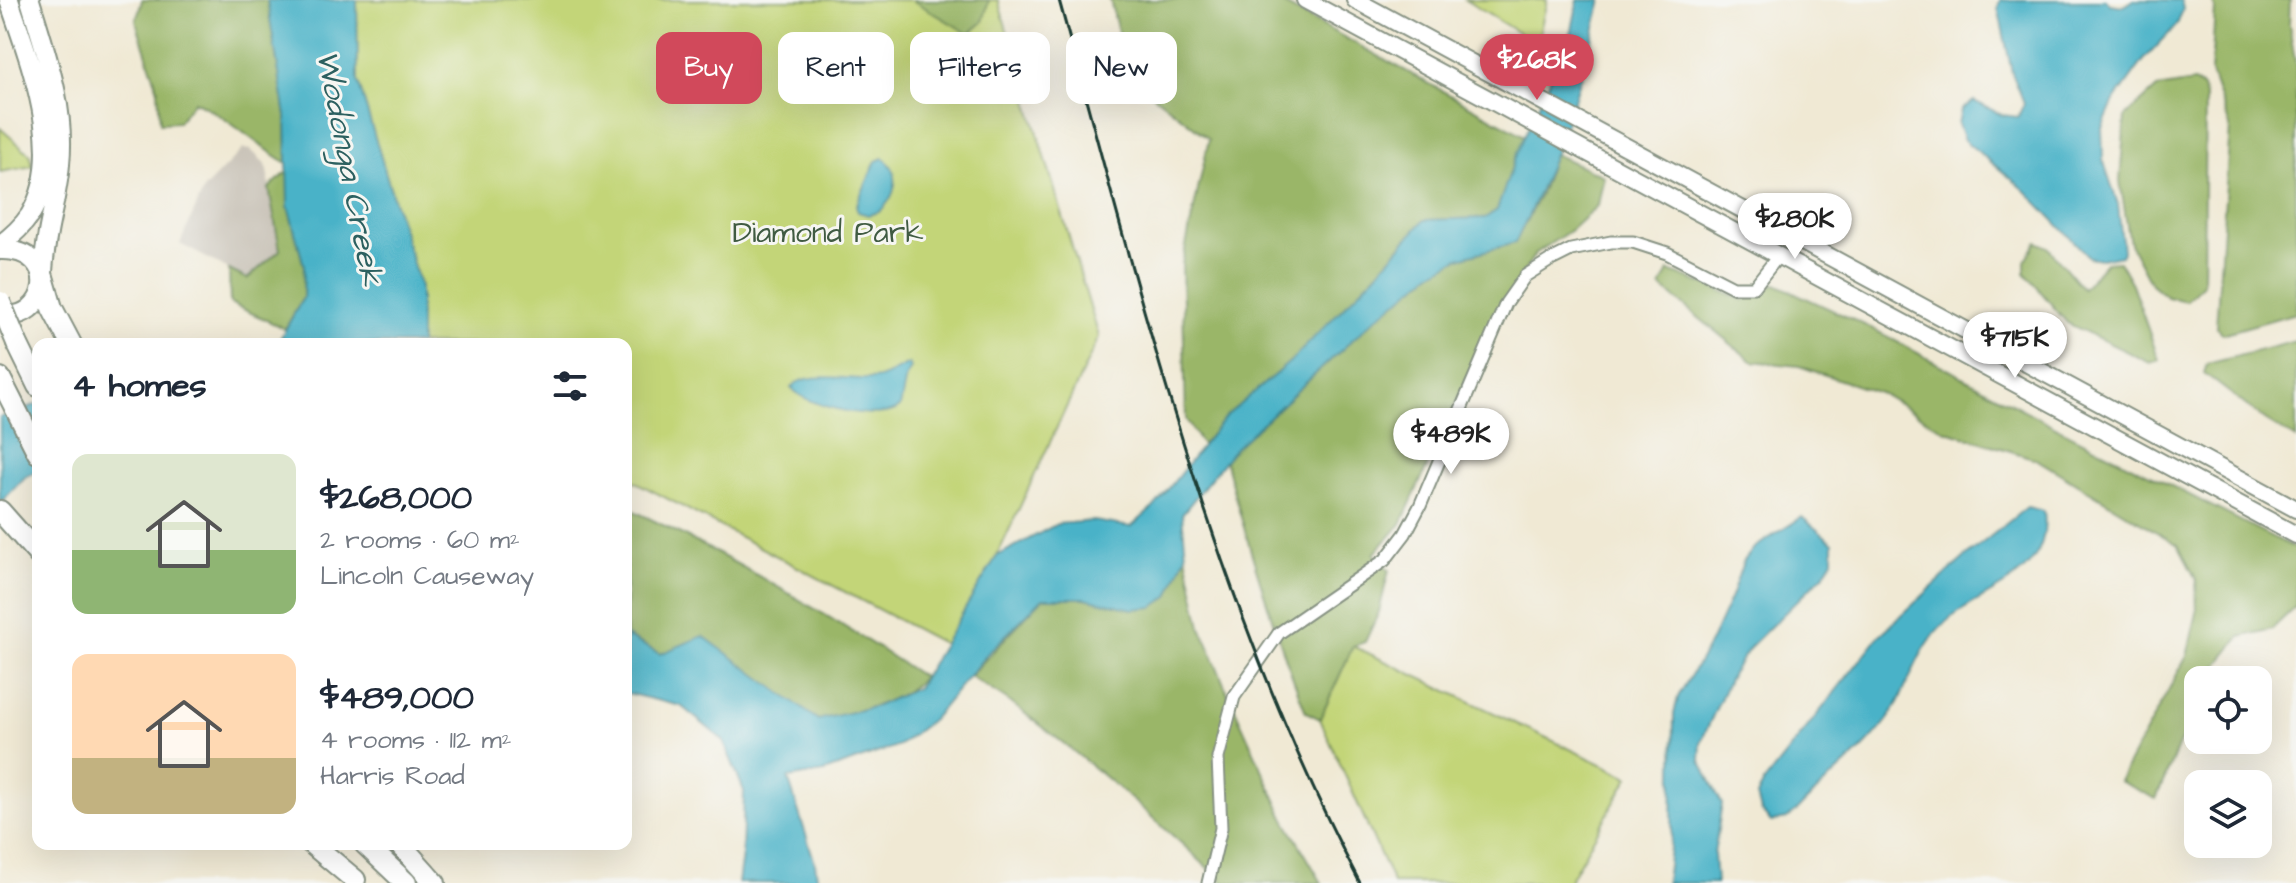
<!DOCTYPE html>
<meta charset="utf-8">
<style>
:root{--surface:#fff;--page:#f6f6f7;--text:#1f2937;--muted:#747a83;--accent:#d1495b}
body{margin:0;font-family:"Architects Daughter",sans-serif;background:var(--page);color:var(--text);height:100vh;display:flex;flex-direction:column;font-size:30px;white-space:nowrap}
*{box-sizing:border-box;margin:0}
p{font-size:26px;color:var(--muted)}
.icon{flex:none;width:44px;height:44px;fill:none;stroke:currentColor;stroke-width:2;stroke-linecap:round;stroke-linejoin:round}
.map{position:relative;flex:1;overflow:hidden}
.panel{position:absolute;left:32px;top:338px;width:600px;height:512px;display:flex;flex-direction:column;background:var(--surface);border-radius:16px;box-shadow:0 8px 32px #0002}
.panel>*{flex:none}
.hud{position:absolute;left:656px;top:32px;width:760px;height:72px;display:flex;gap:16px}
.buttons{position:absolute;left:2184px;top:666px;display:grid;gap:16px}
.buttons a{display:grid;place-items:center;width:88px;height:88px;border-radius:16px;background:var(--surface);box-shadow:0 8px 32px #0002;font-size:40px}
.price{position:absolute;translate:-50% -68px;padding:0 18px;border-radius:28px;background:#fff;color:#222;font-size:26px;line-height:52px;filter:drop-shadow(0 2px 4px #0008)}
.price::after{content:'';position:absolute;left:50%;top:48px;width:24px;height:18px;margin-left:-12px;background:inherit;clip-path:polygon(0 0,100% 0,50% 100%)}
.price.active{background:var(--accent);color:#fff}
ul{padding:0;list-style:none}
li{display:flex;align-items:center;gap:24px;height:200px;padding:0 40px}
li span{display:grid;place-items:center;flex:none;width:224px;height:160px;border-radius:16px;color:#555}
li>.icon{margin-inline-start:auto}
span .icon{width:96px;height:96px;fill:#fffc;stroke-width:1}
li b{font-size:34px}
h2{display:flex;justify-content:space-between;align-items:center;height:96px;padding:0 40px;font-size:34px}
.chip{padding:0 28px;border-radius:16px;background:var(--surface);box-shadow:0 8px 32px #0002;font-size:28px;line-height:72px}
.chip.active{background:var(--accent);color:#fff}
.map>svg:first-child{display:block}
</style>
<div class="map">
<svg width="2296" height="883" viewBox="0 0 2296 883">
<rect width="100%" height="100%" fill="#f6f6f2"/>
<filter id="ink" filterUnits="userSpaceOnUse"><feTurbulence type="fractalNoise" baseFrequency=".0125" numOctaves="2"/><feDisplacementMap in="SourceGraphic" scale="16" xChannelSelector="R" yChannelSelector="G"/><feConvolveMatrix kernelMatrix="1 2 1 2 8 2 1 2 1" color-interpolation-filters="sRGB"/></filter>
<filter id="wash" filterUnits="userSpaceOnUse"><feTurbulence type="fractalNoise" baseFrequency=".006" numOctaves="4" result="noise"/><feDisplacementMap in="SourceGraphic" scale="32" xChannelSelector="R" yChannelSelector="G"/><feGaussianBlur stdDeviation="1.8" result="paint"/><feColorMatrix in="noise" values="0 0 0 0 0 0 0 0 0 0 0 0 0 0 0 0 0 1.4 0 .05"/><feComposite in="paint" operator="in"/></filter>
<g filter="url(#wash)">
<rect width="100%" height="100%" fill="#f0e9d4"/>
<path fill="#c9c3b8" d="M 243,149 L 251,150 L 266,165 L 280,250 L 247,279 L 180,244 L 204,189 Z"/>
<path fill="#c3d578" stroke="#718956" stroke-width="2" d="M 357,0 L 998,0 L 1099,337 L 997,556 L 944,644 L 626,477 L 626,344 L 420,344 L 420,287 L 358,81 Z
M 1465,0 L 1547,0 L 1537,44 Z
M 0,128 L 30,154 L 33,166 L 0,172 Z
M 1353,646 L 1629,777 L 1568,883 L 1393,883 L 1320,719 Z"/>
<path fill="#9ab668" stroke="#5c7a4e" stroke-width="2" d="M 142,0 L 267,0 L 286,116 L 287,163 C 255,144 228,117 194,101 L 178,122 L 160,123 L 158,90 L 136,21 Z
M 912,0 L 989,0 L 983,22 L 969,34 Z
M 1110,0 L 1276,0 L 1525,136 L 1498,210 L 1485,218 L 1424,220 C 1382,268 1339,316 1292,360 C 1261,388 1229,412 1202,445 L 1186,420 L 1182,264 L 1209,139 L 1129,76 Z
M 2212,0 L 2290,0 L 2289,24 L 2296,67 L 2296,313 L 2222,334 L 2216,327 L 2230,127 L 2211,73 L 2215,8 Z
M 2194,82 L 2203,88 L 2205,97 L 2203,284 L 2186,301 L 2167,297 L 2151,284 L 2130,244 L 2120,181 L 2125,117 L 2157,88 Z
M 1554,154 L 1604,176 L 1598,205 L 1571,230 L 1535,254 L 1492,323 L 1401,524 L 1374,554 L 1389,570 L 1379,612 L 1365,642 L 1353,646 L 1320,719 L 1306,712 C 1273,630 1248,545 1225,460 L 1235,448 L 1375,319 L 1432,273 L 1459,258 L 1515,243 L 1541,192 Z
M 288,171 L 288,206 L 304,266 L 303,298 L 285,329 L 230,303 L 229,270 L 247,279 L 280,250 L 269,188 Z
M 2037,242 L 2048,247 L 2083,289 L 2106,262 L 2119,261 L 2132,284 L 2159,360 L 2150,363 L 2067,323 L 2025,273 L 2025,261 Z
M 1669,271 L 1744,300 L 1776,284 L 1873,329 L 2063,431 L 2296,549 L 2296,606 L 2272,629 L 2240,637 L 2206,680 L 2198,680 L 2198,700 L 2156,799 L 2119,781 L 2187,656 L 2197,613 L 2196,579 L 2178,545 L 2036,459 L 1944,430 L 1882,394 L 1799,366 L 1752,361 L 1661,287 Z
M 2296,341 L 2296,439 L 2265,420 L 2204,373 L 2207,364 Z
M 626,507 C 729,556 828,614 923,677 C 898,706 854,711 818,720 L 779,693 L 660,654 L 626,636 Z
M 1186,555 L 1201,627 L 1226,689 L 1284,818 L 1322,883 L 1224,883 C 1157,819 1085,758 1011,703 C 998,693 983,686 970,676 L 1043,598 L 1085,598 L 1133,609 L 1169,596 Z"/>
<path fill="#4ab2c8" stroke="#34787e" stroke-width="2" d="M 267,0 L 357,0 L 358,81 L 420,287 L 420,344 L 277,344 L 303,298 L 304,266 L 288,206 L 286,116 Z
M 1578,0 L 1602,0 C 1582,84 1554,166 1515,243 L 1459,258 L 1432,273 L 1375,319 L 1235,448 L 1182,514 L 1186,555 L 1169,596 L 1153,607 L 1133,609 L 1085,598 L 1043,598 L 988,653 L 933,719 L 899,745 L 824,772 L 788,778 L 815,863 L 818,883 L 738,883 L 742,855 L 744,791 L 723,740 L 681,706 L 626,693 L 626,636 L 660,654 L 703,636 L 818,720 L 877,706 L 917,688 L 997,556 L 1057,524 L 1094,521 L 1131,527 L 1154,507 L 1225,417 L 1293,359 L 1379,271 L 1424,220 L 1485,218 L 1497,210 L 1516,155 L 1572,30 Z
M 2000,0 L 2106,0 L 2110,4 L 2124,6 L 2134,0 L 2181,0 L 2183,9 L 2177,25 L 2144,60 L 2113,103 L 2102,128 L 2103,159 L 2118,205 L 2123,251 L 2121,255 L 2101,259 L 2089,257 L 2025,190 L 1964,140 L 1958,124 L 1961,110 L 1974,101 L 2002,115 L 2018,117 L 2024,103 L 2012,73 L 1998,7 Z
M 883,158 C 904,172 895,199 879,212 L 868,215 L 858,212 L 856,206 L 876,161 Z
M 909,364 L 911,368 L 906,377 L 900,407 C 881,424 806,406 791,388 C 805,368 857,383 879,378 C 889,375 900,368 909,364 Z
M 38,404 L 38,471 L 26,476 L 0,503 L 0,417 Z
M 2027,507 L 2044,511 C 2046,528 2044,544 2034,558 C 2014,588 1967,600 1941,627 C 1917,651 1910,683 1893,712 C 1871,747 1828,778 1799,809 L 1787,819 L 1771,822 L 1761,811 L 1757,796 L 1764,782 L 1880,635 L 1965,557 Z
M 1802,517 L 1833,543 L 1833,560 L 1825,573 L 1752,645 L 1732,673 L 1701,742 L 1700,760 L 1722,804 L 1714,854 L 1716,883 L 1666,883 L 1672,830 L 1674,714 L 1678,697 L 1710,643 L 1731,597 L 1743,562 L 1754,548 Z"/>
</g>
<g filter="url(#ink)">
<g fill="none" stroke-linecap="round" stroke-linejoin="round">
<defs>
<path id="minor" d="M 1208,883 L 1221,828 L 1218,758 L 1234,697 L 1279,633 L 1385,560 L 1405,534 L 1420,506 L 1506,303 L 1525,276 L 1549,261 L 1571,250 L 1611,242 L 1633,242 L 1667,253 L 1733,287 L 1754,287 L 1779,255"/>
<path id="secondary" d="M 1305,0 L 2296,535
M 1355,0 L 2296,509"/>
<path id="primary" d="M 30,0 C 46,54 66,107 60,164 C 57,202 44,235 43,274
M 0,245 C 12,236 22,227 30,215 C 68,154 29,61 9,0
M 0,250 C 64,248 48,326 0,314"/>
<path id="motorway" d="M 43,277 L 52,308 L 71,344
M 17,343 L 38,386
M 0,378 L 38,453
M 0,511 L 38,554
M 312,844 L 355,880
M 365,844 L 406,883
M 400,844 L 435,883"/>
</defs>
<use href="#minor" stroke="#889384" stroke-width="15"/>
<use href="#secondary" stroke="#889384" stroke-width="20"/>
<use href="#primary" stroke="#889384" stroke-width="22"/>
<use href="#motorway" stroke="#889384" stroke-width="24"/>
<use href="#minor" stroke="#fff" stroke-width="11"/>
<use href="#secondary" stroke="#fff" stroke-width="16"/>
<use href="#primary" stroke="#fff" stroke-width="18"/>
<use href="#motorway" stroke="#fff" stroke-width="20"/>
<path stroke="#1f3d34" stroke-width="3" d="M 1059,0 C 1142,302 1213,603 1360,883"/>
<defs>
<path id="motorway-bridge" d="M 0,302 L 17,343"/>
</defs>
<use href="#motorway-bridge" stroke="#889384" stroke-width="24" stroke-linecap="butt"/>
<use href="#motorway-bridge" stroke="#fff" stroke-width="20"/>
</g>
</g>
<g text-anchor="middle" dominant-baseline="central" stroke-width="6" stroke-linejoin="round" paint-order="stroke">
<g font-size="30" fill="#405b42" stroke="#f6f6f2">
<text x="828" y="233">Diamond Park</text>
</g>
<g font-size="32" font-style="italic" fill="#2c6060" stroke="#f6f6f2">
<text transform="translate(349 168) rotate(79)">Wodonga Creek</text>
</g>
</g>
</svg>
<div class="buttons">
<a><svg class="icon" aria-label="locate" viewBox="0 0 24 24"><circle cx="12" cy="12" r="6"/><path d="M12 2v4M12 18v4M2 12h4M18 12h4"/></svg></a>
<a><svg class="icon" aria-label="layers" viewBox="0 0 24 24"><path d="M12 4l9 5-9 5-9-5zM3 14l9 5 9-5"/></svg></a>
</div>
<b class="price active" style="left:1537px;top:102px">$268K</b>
<b class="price" style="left:1795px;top:261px">$280K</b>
<b class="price" style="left:2015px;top:380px">$715K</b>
<b class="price" style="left:1451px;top:476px">$489K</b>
<div class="hud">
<a class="chip active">Buy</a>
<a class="chip">Rent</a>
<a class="chip">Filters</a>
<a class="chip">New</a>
</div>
<section class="panel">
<h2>4 homes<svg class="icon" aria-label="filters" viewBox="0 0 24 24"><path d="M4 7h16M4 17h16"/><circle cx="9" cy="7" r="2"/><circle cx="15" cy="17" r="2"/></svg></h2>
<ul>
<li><span style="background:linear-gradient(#dfe7d0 60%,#8fb573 0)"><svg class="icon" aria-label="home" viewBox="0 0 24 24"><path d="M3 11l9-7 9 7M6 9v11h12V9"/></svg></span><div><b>$268,000</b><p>2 rooms · 60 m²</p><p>Lincoln Causeway</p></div></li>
<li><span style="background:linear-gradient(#ffd9b3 65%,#c2b280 0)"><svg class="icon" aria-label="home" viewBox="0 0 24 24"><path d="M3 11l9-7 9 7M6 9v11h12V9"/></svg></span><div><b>$489,000</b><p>4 rooms · 112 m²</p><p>Harris Road</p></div></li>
</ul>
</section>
</div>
